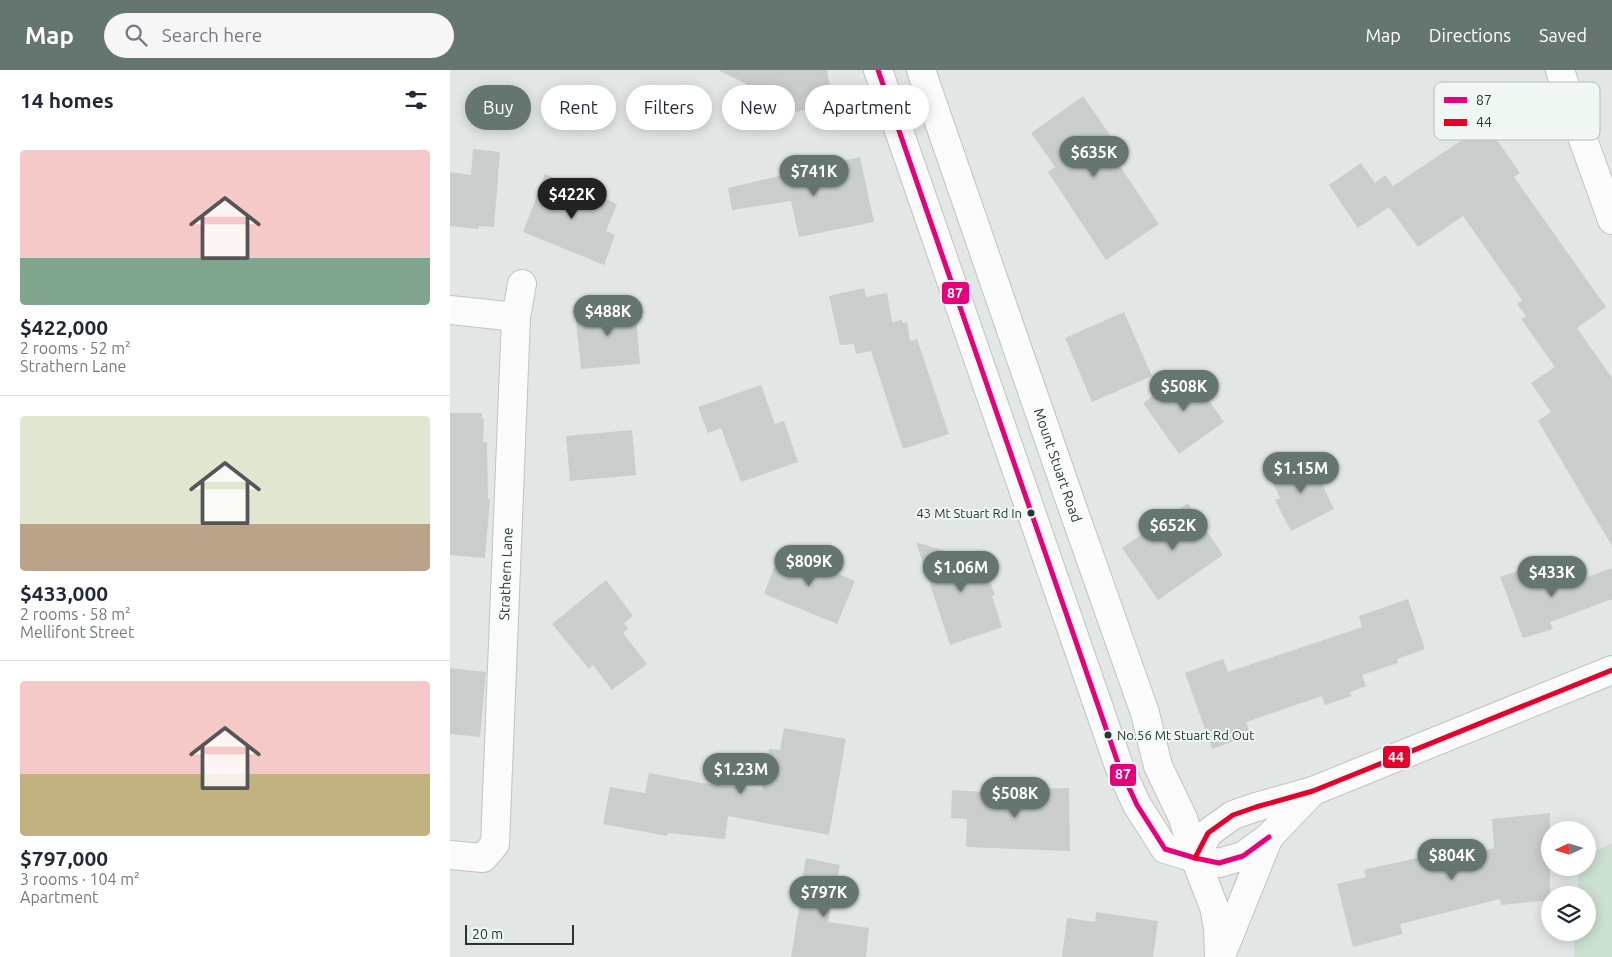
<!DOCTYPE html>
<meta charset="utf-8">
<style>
:root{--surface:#fff;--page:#f6f6f7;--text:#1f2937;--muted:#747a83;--line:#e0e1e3;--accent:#657671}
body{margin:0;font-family:Ubuntu,sans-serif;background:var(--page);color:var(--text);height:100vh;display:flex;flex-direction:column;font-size:19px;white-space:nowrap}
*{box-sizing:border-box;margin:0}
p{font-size:16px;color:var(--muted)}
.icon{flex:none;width:28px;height:28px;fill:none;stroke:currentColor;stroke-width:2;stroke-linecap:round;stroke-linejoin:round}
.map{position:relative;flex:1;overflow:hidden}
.sheet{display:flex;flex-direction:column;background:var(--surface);width:450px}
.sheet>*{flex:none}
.banner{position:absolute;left:15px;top:15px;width:475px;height:45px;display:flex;gap:10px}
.needle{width:32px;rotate:266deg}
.fabs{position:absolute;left:1091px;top:751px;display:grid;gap:10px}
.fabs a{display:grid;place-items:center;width:55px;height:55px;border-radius:50%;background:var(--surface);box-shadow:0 2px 12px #0003;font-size:25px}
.scale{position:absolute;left:15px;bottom:12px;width:109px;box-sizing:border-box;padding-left:5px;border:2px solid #213932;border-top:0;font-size:14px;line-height:18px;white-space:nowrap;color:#213932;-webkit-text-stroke:4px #f0f7f3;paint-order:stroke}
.price{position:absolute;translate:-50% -42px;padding:0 11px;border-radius:18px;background:var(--accent);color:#fff;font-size:16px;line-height:32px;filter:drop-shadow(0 1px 2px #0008)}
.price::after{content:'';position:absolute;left:50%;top:30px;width:15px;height:11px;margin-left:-8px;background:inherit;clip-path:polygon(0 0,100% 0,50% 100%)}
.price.current{background:#222;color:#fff}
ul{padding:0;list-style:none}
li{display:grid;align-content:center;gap:10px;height:265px;padding:0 20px}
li+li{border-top:1px solid var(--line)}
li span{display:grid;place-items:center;height:155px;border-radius:5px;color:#555}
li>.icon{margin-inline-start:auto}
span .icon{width:90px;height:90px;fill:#fffc;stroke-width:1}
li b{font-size:21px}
h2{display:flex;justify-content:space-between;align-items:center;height:60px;padding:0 20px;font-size:21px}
.pill{padding:0 18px;border-radius:22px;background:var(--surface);box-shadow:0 2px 12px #0003;font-size:18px;line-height:45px}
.pill.current{background:var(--accent);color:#fff}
header{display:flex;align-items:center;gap:30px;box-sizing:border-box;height:70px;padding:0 25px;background:var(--accent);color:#fff}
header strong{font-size:24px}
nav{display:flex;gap:28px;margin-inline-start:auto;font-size:18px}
.search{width:350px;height:45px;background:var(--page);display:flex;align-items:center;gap:12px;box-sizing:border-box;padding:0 18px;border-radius:28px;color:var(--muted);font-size:19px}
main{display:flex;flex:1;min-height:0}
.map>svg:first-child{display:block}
</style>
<header>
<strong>Map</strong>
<div class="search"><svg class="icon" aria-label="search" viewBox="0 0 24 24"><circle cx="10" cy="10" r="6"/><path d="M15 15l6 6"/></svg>Search here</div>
<nav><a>Map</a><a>Directions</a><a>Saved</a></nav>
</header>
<main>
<section class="sheet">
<h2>14 homes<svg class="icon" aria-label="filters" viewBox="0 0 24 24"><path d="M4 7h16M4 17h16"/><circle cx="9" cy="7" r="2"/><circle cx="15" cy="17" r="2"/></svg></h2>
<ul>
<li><span style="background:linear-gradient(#f6c9c9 70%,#7fa58c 0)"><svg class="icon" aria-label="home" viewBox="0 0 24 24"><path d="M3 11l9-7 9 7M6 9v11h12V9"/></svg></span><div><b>$422,000</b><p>2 rooms · 52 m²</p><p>Strathern Lane</p></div></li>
<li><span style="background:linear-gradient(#dfe7d0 70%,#b9a48a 0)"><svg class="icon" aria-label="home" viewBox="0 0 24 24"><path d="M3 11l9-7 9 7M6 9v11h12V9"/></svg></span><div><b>$433,000</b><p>2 rooms · 58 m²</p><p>Mellifont Street</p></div></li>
<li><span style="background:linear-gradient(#f6c9c9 60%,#c2b280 0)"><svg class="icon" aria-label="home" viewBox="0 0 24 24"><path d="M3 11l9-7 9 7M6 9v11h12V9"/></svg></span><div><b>$797,000</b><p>3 rooms · 104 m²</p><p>Apartment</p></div></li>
</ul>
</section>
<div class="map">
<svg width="1162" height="887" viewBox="0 0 1162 887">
<rect width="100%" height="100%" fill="#e2e7e5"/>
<path fill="#cbe0d1" d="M 1162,773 L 1162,887 L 1124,887 L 1125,863 L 1138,862 L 1138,825 L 1127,825 L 1129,798 L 1138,798 L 1138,784 Z"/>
<path fill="#c9cecc" d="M 268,0 L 377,0 L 383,34 L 321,47 L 316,24 Z
M 633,26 L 671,81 L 663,86 L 709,154 L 656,190 L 598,102 L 605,97 L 581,63 Z
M 1036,54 L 1070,103 L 1064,107 L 1156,237 L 1127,258 L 1162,308 L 1162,476 L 1088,351 L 1101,342 L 1081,313 L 1105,297 L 1071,249 L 1076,246 L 1067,234 L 1072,230 L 1013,146 L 968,177 L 939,137 L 908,158 L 879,115 L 911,93 L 925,113 L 935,105 L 943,116 Z
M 23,79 L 50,82 L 44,157 L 29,156 L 28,159 L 0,156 L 0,102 L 21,105 Z
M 410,87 L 424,152 L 349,167 L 341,131 L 282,140 L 278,118 Z
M 95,104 L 167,134 L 156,161 L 165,165 L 154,195 L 73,162 Z
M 414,218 L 416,227 L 437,223 L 442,252 L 452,250 L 453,253 L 457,252 L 460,271 L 467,269 L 499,364 L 453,379 L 421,281 L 406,284 L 404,274 L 390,275 L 379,226 Z
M 185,236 L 190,294 L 131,299 L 125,241 Z
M 674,242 L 702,306 L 642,332 L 615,268 Z
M 738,301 L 774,352 L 729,384 L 693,333 Z
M 311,315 L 325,354 L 334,351 L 348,392 L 291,412 L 271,358 L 258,363 L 248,337 Z
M 0,343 L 32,343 L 32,349 L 34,349 L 33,372 L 37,372 L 38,429 L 40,429 L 35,488 L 0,485 Z
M 182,360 L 186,405 L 120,411 L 116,366 Z
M 859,387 L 884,439 L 841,461 L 825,430 L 830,428 L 819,405 Z
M 738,433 L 773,485 L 708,530 L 672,478 Z
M 466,472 L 511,486 L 529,480 L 545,525 L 542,526 L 552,557 L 500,575 Z
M 331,479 L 405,511 L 387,554 L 314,524 Z
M 1086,495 L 1097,522 L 1162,498 L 1162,529 L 1100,552 L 1103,559 L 1073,568 L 1050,507 Z
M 156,510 L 183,546 L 174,553 L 178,559 L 173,563 L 197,594 L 162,620 L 143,595 L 139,599 L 102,554 Z
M 958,529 L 975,579 L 947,589 L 948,593 L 912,605 L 916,616 L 900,622 L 902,626 L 875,635 L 872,626 L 796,652 L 801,665 L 762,679 L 735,603 L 773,589 L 778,602 L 912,557 L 909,546 Z
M 0,598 L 36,602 L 30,667 L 0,664 Z
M 334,658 L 396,669 L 379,765 L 278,746 L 275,769 L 218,763 L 217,766 L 153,754 L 160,717 L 195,723 L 199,703 L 252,713 L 312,720 L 319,679 L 330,680 Z
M 619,718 L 620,781 L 516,777 L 517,749 L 501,748 L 502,720 L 548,723 L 547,720 Z
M 1100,743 L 1100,830 L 1051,835 L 1050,829 L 950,854 L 953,864 L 903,877 L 887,814 L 916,807 L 914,800 L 984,784 L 986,792 L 1044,778 L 1042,749 Z
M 356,788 L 390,795 L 378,852 L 419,858 L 416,887 L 341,887 L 351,826 L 349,826 Z
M 646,842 L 708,851 L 703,887 L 612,887 L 617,848 L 645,852 Z"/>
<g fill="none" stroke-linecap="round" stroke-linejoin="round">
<defs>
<g id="minor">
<path d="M 428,0 L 669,696 L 687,735 L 715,779 L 745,788 L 769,793 L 793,786 L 819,767"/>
<path id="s1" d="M 471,0 L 624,442 L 695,643 L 708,696 L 733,748 L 745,788 L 764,837 L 768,858 L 769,887"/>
<path d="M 1110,0 L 1125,47 L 1162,150"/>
<path d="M 0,240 L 66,247"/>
<path id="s2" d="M 0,785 L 33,788 L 45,774 L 66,247 L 72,214"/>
<path d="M 745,788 L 758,763 L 783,745 L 806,737 L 863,721 L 1162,600"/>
<path d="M 772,883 L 819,767 L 863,721"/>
</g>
</defs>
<use href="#minor" stroke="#bfc4c2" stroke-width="30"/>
<use href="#minor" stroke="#fbfbfb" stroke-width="28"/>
<defs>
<path id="bus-1" d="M 428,0 L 669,696 L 687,735 L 715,779 L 745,788 L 769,793 L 793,786 L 819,767"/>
<path id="bus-2" d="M 745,788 L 758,763 L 783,745 L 806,737 L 863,721 L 1162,600"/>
</defs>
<use href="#bus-1" stroke="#f0f7f3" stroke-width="9"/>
<use href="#bus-2" stroke="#f0f7f3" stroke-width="9"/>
<use href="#bus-1" stroke="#e5007d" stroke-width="5"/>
<use href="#bus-2" stroke="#e4002b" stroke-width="5"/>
</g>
<g fill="#213932" stroke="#f0f7f3" stroke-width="2">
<circle cx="581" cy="443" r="4.5"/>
<circle cx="658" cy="665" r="4.5"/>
</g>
<g text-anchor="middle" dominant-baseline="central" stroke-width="4" stroke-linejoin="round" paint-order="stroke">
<g font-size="13" fill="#213932" stroke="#f0f7f3" text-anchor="end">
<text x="572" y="443">43 Mt Stuart Rd In</text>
<text x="667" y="665" text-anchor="start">No.56 Mt Stuart Rd Out</text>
</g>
<g font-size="14" fill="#213932" stroke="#f0f7f3">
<text stroke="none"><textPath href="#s1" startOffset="418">Mount Stuart Road</textPath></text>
<text stroke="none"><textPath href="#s2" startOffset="322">Strathern Lane</textPath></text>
</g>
</g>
<rect x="984" y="12" width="166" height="58" rx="8" fill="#f0f7f3" stroke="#b2beb9" stroke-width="1"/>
<rect x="994" y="27" width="23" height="6" fill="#e5007d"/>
<rect x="994" y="49" width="23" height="7" fill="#e4002b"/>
<g font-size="14" fill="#213932">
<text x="1026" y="35">87</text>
<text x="1026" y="57">44</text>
</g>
<g stroke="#f0f7f3" stroke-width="2">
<rect x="491" y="211" width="29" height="24" rx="5" fill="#e5007d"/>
<rect x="932" y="675" width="29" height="24" rx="5" fill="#e4002b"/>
<rect x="659" y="693" width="28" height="24" rx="5" fill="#e5007d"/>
</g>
<g font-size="14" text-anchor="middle" font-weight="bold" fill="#fff">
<text x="505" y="228">87</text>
<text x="946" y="692">44</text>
<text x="673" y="709">87</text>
</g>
</svg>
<div class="fabs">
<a><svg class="needle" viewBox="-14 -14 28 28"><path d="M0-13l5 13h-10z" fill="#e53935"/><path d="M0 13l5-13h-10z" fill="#747a83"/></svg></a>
<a><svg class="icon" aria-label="layers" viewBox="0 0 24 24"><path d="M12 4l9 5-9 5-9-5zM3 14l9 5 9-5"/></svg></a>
</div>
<div class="scale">20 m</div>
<b class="price" style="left:644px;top:108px">$635K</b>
<b class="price" style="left:364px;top:127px">$741K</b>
<b class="price current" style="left:122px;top:150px">$422K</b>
<b class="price" style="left:158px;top:267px">$488K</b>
<b class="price" style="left:734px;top:342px">$508K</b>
<b class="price" style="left:851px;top:424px">$1.15M</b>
<b class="price" style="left:723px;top:481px">$652K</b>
<b class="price" style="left:359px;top:517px">$809K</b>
<b class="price" style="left:511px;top:523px">$1.06M</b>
<b class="price" style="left:1102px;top:528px">$433K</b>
<b class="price" style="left:291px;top:725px">$1.23M</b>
<b class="price" style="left:565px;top:749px">$508K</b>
<b class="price" style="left:1002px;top:811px">$804K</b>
<b class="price" style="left:374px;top:848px">$797K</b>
<div class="banner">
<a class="pill current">Buy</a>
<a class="pill">Rent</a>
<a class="pill">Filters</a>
<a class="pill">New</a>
<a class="pill">Apartment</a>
</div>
</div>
</main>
